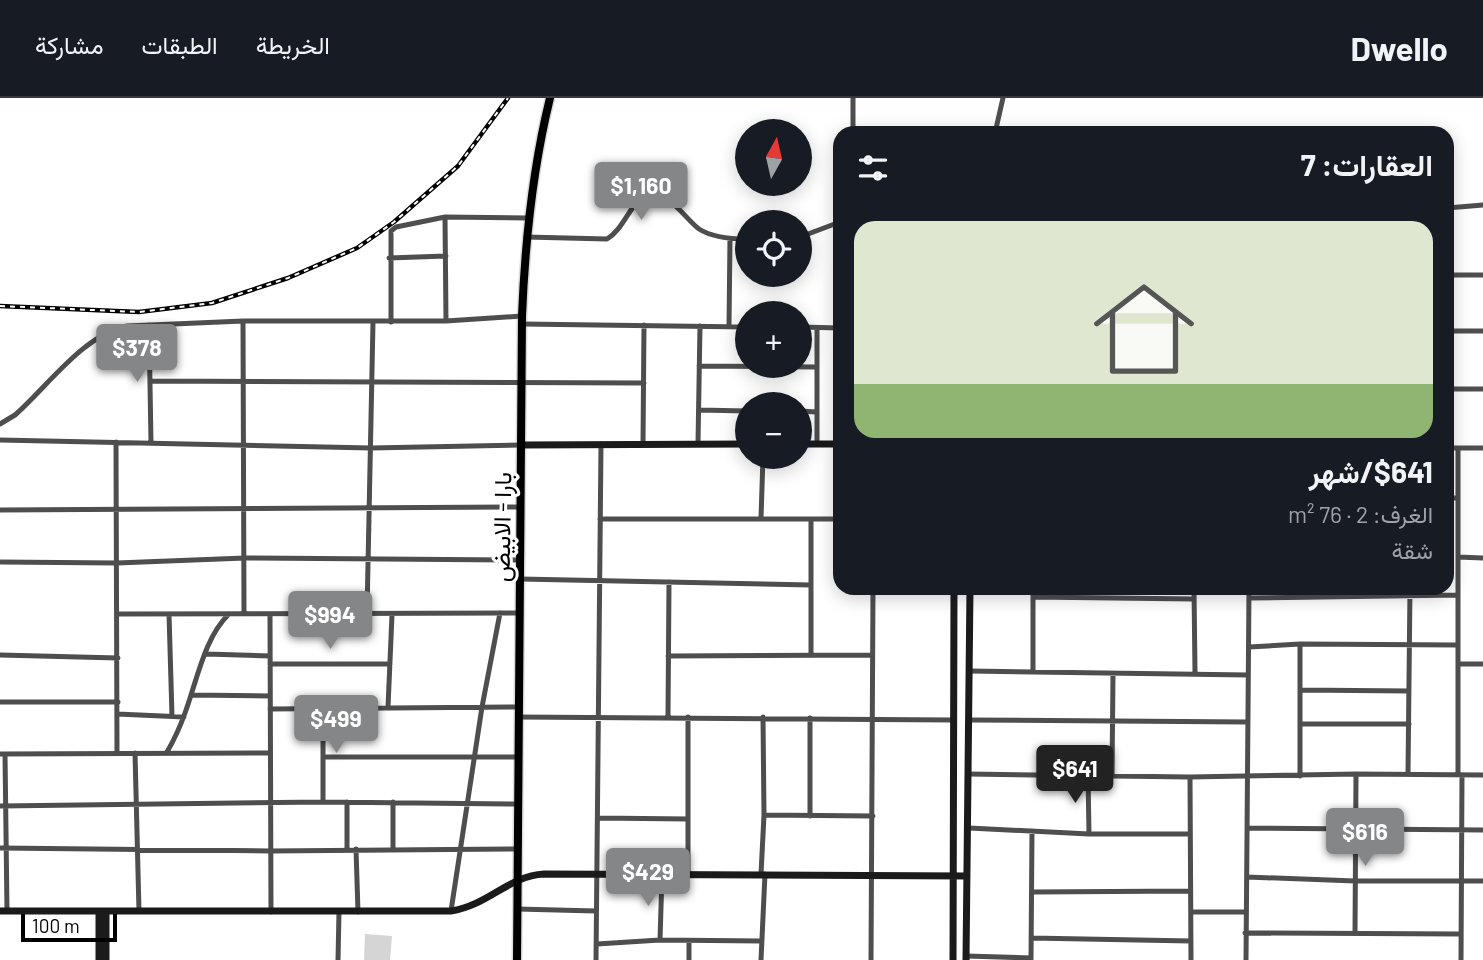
<!DOCTYPE html>
<html lang="ar">
<meta charset="utf-8">
<style>
:root{--surface:#171b24;--page:#242831;--text:#f1f3f6;--muted:#9ea1a6;--line:#363941;--accent:#858687}
body{margin:0;font-family:Barlow,Vazirmatn,sans-serif;background:var(--page);color:var(--text);direction:rtl;height:100vh;display:flex;flex-direction:column;font-size:26px;white-space:nowrap}
*{box-sizing:border-box;margin:0}
p{font-size:23px;color:var(--muted)}
.icon{flex:none;width:38px;height:38px;fill:none;stroke:currentColor;stroke-width:2;stroke-linecap:round;stroke-linejoin:round}
.map{position:relative;flex:1;overflow:hidden;direction:ltr}
.side{position:absolute;left:833px;top:28px;width:621px;height:469px;display:flex;flex-direction:column;background:var(--surface);border-radius:21px;box-shadow:0 4px 18px #0003;direction:rtl}
.side>*{flex:none}
.needle{width:46px;rotate:8deg}
.fabs{position:absolute;left:735px;top:21px;display:grid;gap:14px}
.fabs a{display:grid;place-items:center;width:77px;height:77px;border-radius:50%;background:var(--surface);box-shadow:0 4px 18px #0003;font-size:35px}
.scale{position:absolute;left:21px;bottom:18px;width:96px;box-sizing:border-box;padding-left:7px;border:4px solid #000;border-top:0;font-size:19px;line-height:24px;white-space:nowrap;color:#000;-webkit-text-stroke:5px #fff;paint-order:stroke}
.price{position:absolute;translate:-50% -60px;padding:0 16px;border-radius:7px;background:var(--accent);color:#fff;font-size:23px;line-height:46px;filter:drop-shadow(0 2px 4px #0008)}
.price::after{content:'';position:absolute;left:50%;top:42px;width:21px;height:16px;margin-left:-10px;background:inherit;clip-path:polygon(0 0,100% 0,50% 100%)}
.price.on{background:#222;color:#fff}
ul{padding:0;list-style:none}
li{display:grid;align-content:center;gap:14px;height:371px;padding:0 21px}
li+li{border-top:2px solid var(--line)}
li span{display:grid;place-items:center;height:217px;border-radius:21px;color:#555}
li>.icon{margin-inline-start:auto}
span .icon{width:126px;height:126px;fill:#fffc;stroke-width:1}
li b{font-size:30px}
h2{display:flex;justify-content:space-between;align-items:center;height:84px;padding:0 21px;font-size:30px}
header{display:flex;align-items:center;gap:42px;box-sizing:border-box;height:98px;padding:0 35px;background:var(--surface);border-bottom:2px solid var(--line)}
header strong{font-size:33px}
nav{display:flex;gap:38px;margin-inline-start:auto;font-size:24px}
.map>svg:first-child{display:block}
</style>
<header>
<strong>Dwello</strong>
<nav><a>الخريطة</a><a>الطبقات</a><a>مشاركة</a></nav>
</header>
<div class="map">
<svg width="1483" height="862" viewBox="0 0 1483 862">
<rect width="100%" height="100%" fill="#fff"/>
<path fill="#d5d5d5" d="M 365,836 L 392,838 L 390,862 L 364,862 Z"/>
<g fill="none" stroke-linecap="round" stroke-linejoin="round">
<defs>
<path id="primary" d="M 517,862 L 522,218 C 525,144 532,73 550,0"/>
</defs>
<use href="#primary" stroke="#dbdbdb" stroke-width="11"/>
<path stroke="#4e4e4e" stroke-width="5" d="M 853,0 L 853,35
M 995,35 L 1003,0
M 1447,110 L 1483,107
M 445,119 L 446,223
M 526,139 L 607,141 C 623,131 628,111 642,99 C 662,83 685,121 699,131 C 713,140 732,141 747,141
M 800,139 L 840,124
M 389,160 L 446,158
M 1447,177 L 1483,177
M 243,223 L 244,516
M 391,224 L 391,133 L 396,129 L 445,119 L 528,120
M 522,226 L 747,229
M 149,227 L 151,345
M 729,228 L 730,141
M 800,229 L 840,230
M 817,230 L 817,346
M 1447,233 L 1483,233
M 699,268 L 816,269
M 151,283 L 644,285
M 1447,291 L 1483,291
M 699,312 L 747,313
M 800,313 L 816,314
M 0,326 L 15,317 C 48,288 83,237 127,228 L 243,223 L 446,223 L 522,218
M 0,342 L 371,350 L 522,347
M 116,344 L 117,655
M 698,345 L 700,228
M 643,346 L 644,227
M 1447,350 L 1483,350
M 1458,350 L 1458,677
M 1447,400 L 1458,400
M 0,412 L 521,409
M 761,420 L 763,359
M 600,421 L 840,421
M 811,421 L 811,557
M 1458,459 L 1483,460
M 0,464 L 117,465 L 245,460 L 520,462
M 520,481 L 811,487
M 1033,490 L 1033,573
M 1194,490 L 1195,575
M 1033,499 L 1194,501
M 1249,500 L 1458,497
M 367,515 L 373,224
M 117,516 L 519,515
M 169,516 L 172,618
M 270,517 L 271,814
M 1249,549 L 1300,546 L 1458,547
M 206,556 L 270,558
M 0,557 L 118,560
M 668,558 L 872,557
M 270,566 L 390,566
M 1458,566 L 1483,566
M 970,573 L 1248,577
M 1300,592 L 1409,593
M 191,597 L 270,598
M 0,604 L 118,604
M 388,609 L 392,517
M 270,611 L 518,609
M 117,616 L 184,619
M 668,618 L 669,484
M 518,619 L 953,622
M 688,619 L 688,777
M 969,622 L 1247,624
M 1300,626 L 1409,626
M 167,654 C 174,642 180,629 185,615 C 197,583 204,540 229,516
M 135,655 L 139,813
M 0,656 L 269,655
M 5,656 L 7,813
M 323,659 L 518,659
M 968,676 L 1190,679 L 1356,676 L 1483,677
M 1408,676 L 1410,490
M 1088,677 L 1089,736
M 1112,677 L 1113,576
M 1300,678 L 1300,546
M 1190,679 L 1191,862
M 323,704 L 323,610
M 347,704 L 347,751
M 393,704 L 393,752
M 0,708 L 323,704 L 517,706
M 764,717 L 873,718
M 810,718 L 810,620
M 598,720 L 688,721
M 969,730 L 1089,736 L 1190,736
M 1247,730 L 1483,732
M 0,750 L 270,753 L 516,751
M 356,751 L 358,814
M 761,776 L 764,717 L 763,619
M 1247,779 L 1355,783 L 1483,783
M 1032,794 L 1190,793
M 517,811 L 596,813
M 451,813 L 482,609 L 500,515
M 1191,814 L 1246,814
M 1245,835 L 1461,836
M 1355,835 L 1356,676
M 1031,840 L 1191,843
M 660,842 L 662,777
M 689,843 L 689,862
M 597,846 L 660,842 L 761,843
M 966,858 L 1031,860
M 338,862 L 339,814
M 596,862 L 601,346
M 761,862 L 765,776
M 871,862 L 873,490
M 1031,862 L 1032,733
M 1246,862 L 1249,490
M 1461,862 L 1462,677"/>
<path stroke="#1b1b1b" stroke-width="7" d="M 800,346 L 840,346
M 522,347 L 747,346
M 0,813 L 451,813 C 489,807 508,778 544,776 L 967,778
M 99,814 L 99,862
M 106,814 L 106,862
M 953,862 L 954,490
M 966,862 L 970,490"/>
<use href="#primary" stroke="#000" stroke-width="8"/>
<defs>
<path id="rail" d="M 0,208 L 139,214 L 212,205 L 288,180 L 357,150 L 394,124 L 458,68 L 508,0"/>
</defs>
<use href="#rail" stroke="#000" stroke-width="4.5"/>
<use href="#rail" stroke="#fff" stroke-width="2" stroke-dasharray="5" stroke-linecap="butt"/>
</g>
<g text-anchor="middle" dominant-baseline="central" stroke-width="6" stroke-linejoin="round" paint-order="stroke">
<g font-size="24" fill="#000" stroke="#fff">
<text transform="translate(501 429) rotate(-89)">بارا - الابيض</text>
</g>
</g>
</svg>
<div class="fabs">
<a><svg class="needle" viewBox="-14 -14 28 28"><path d="M0-13l5 13h-10z" fill="#e53935"/><path d="M0 13l5-13h-10z" fill="#9ea1a6"/></svg></a>
<a><svg class="icon" aria-label="locate" viewBox="0 0 24 24"><circle cx="12" cy="12" r="6"/><path d="M12 2v4M12 18v4M2 12h4M18 12h4"/></svg></a>
<a>+</a>
<a>−</a>
</div>
<div class="scale">100 m</div>
<b class="price" style="left:641px;top:124px">$1,160</b>
<b class="price" style="left:137px;top:286px">$378</b>
<b class="price" style="left:330px;top:553px">$994</b>
<b class="price" style="left:336px;top:657px">$499</b>
<b class="price on" style="left:1075px;top:707px">$641</b>
<b class="price" style="left:1365px;top:770px">$616</b>
<b class="price" style="left:648px;top:810px">$429</b>
<section class="side">
<h2>العقارات: 7<svg class="icon" aria-label="filters" viewBox="0 0 24 24"><path d="M4 7h16M4 17h16"/><circle cx="9" cy="7" r="2"/><circle cx="15" cy="17" r="2"/></svg></h2>
<ul>
<li><span style="background:linear-gradient(#dfe7d0 75%,#8fb573 0)"><svg class="icon" aria-label="home" viewBox="0 0 24 24"><path d="M3 11l9-7 9 7M6 9v11h12V9"/></svg></span><div><b>$641/شهر</b><p>الغرف: 2 · 76 m²</p><p>شقة</p></div></li>
</ul>
</section>
</div>
